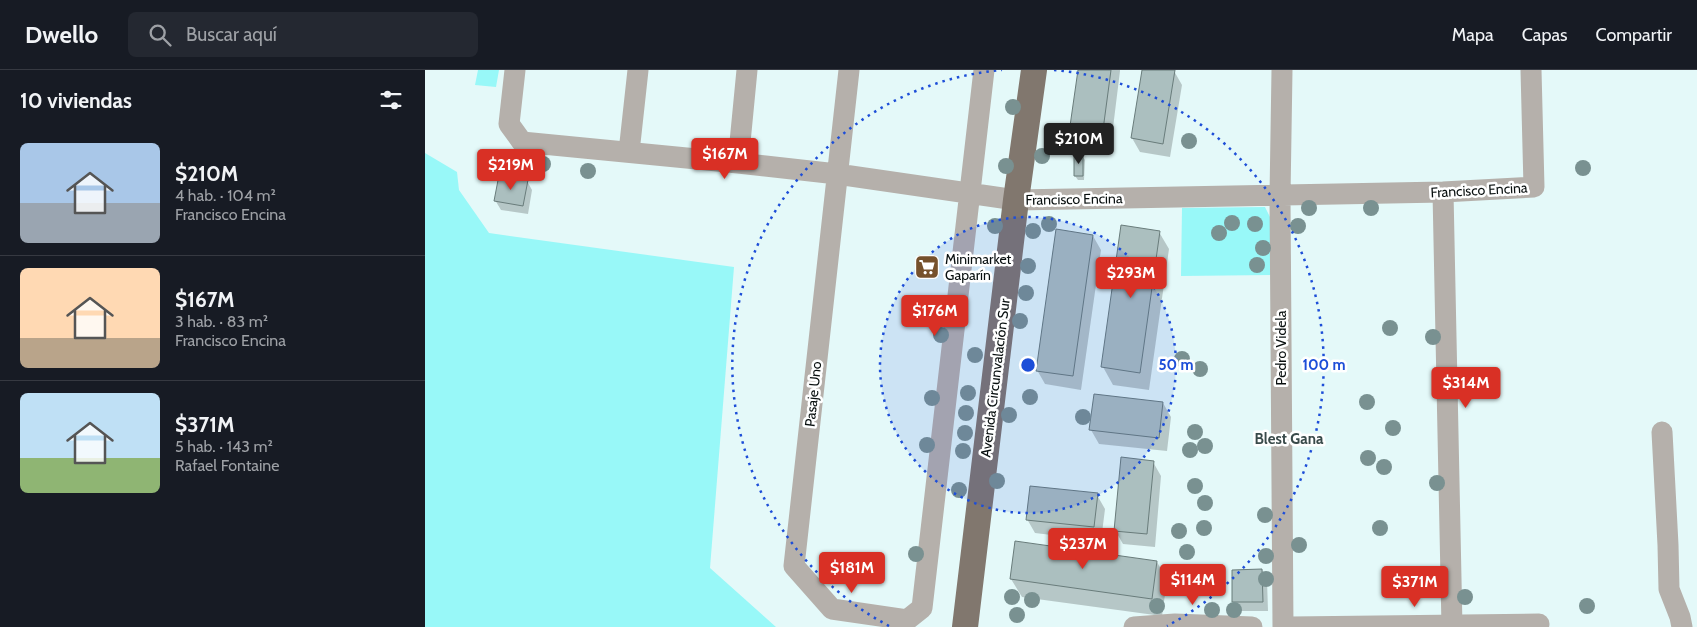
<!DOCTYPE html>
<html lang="es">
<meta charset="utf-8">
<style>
:root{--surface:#171b24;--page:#242831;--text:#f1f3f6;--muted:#9ea1a6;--line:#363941;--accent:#d93025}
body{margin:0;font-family:Cabin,sans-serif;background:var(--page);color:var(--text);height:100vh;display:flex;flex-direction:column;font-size:19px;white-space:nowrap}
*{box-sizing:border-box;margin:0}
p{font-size:16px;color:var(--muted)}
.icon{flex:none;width:28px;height:28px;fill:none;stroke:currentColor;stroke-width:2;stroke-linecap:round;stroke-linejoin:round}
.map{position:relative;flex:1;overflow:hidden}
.details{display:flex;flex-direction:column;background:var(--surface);width:425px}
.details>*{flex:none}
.price{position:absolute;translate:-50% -42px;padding:0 11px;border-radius:5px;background:var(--accent);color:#fff;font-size:16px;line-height:32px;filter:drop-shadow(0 1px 2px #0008)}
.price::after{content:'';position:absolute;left:50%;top:30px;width:15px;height:11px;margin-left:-8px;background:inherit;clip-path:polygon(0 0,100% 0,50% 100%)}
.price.selected{background:#222;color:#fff}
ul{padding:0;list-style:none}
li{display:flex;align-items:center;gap:15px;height:125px;padding:0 20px}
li+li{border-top:1px solid var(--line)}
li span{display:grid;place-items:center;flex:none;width:140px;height:100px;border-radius:8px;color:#555}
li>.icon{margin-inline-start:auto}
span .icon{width:60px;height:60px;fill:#fffc;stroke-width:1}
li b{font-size:21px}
h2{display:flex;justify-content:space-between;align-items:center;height:60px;padding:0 20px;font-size:21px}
header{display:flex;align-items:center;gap:30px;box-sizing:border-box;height:70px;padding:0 25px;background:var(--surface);border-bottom:1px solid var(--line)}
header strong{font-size:24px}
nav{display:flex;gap:28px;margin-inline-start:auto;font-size:18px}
.search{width:350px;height:45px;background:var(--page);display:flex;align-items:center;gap:12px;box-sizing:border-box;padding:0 18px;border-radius:8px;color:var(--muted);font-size:19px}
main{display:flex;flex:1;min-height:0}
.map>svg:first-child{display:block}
</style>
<header>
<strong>Dwello</strong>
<div class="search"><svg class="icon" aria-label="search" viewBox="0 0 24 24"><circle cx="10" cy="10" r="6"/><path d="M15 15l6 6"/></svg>Buscar aquí</div>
<nav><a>Mapa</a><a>Capas</a><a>Compartir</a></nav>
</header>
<main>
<section class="details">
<h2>10 viviendas<svg class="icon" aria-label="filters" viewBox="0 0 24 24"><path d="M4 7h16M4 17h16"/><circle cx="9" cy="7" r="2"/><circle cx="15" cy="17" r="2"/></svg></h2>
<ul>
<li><span style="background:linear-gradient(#a9c7e8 60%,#9aa5b1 0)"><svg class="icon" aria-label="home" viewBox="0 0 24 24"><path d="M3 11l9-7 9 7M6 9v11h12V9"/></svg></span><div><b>$210M</b><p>4 hab. · 104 m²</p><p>Francisco Encina</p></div></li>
<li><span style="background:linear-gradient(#ffd9b3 70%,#b9a48a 0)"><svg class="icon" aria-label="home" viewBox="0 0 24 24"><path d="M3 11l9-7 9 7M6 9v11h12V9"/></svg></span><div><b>$167M</b><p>3 hab. · 83 m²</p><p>Francisco Encina</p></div></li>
<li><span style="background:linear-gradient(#bfe0f5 65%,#8fb573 0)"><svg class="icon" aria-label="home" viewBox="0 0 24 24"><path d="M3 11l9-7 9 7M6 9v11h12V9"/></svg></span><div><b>$371M</b><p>5 hab. · 143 m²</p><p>Rafael Fontaine</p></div></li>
</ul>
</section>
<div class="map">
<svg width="1272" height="557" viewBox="0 0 1272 557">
<rect width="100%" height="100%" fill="#e4f9f9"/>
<path fill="#98f8f8" d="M 53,0 L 74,0 L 71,17 L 50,15 Z
M 0,83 L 32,102 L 34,120 L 64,163 L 309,197 L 285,498 L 351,557 L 0,557 Z
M 840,137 L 845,147 L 846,205 L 756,206 L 757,138 Z"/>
<path fill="#0003" d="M 654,0 L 695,0 L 695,1 L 686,74 L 655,70 L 647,56 Z
M 718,0 L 749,1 L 757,15 L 745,87 L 715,82 L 707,68 Z
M 657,85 L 660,90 L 659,110 L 653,110 L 650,106 Z
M 102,111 L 107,120 L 103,144 L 76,140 L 70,130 Z
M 734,162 L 744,179 L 724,320 L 688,315 L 678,297 Z
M 668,166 L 676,180 L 656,320 L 620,314 L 612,300 Z
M 738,333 L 746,347 L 742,381 L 674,374 L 666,360 Z
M 728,392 L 736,406 L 730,477 L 698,474 L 690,460 Z
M 672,425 L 680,439 L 676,471 L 610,463 L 602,449 Z
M 732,492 L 742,510 L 737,546 L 597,527 L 586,509 Z
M 837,500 L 842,510 L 843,541 L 814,541 L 809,532 Z"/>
<path fill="#abbfbf" stroke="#697c7b" d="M 653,0 L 686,0 L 678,60 L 645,56 Z
M 717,0 L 750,0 L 738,74 L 706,68 Z
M 649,84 L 658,84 L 658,106 L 649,106 Z
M 74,105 L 103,110 L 98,136 L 69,131 Z
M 696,155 L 735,161 L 715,303 L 676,297 Z
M 631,159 L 668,165 L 648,306 L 611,301 Z
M 669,324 L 738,332 L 734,368 L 664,360 Z
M 696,387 L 729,391 L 722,464 L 689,461 Z
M 605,416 L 673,423 L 669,457 L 601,450 Z
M 590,471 L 732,491 L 727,529 L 585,509 Z
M 837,499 L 838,532 L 807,532 L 807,500 Z"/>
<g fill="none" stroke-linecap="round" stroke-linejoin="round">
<path stroke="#b5b0ab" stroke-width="21" d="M 90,0 L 84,54 L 97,72 L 313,93 L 412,104 L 591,130 L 1018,122 L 1109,117 L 1106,0
M 424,0 L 369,496 L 407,539 L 482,550 L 497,538 L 559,0
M 857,0 L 855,126 L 858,557
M 204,82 L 213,0
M 313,93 L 322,0
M 1018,122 L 1027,557
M 1237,362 L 1243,475 L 1244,519 L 1255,547 L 1257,557
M 709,557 L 750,554 L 827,557
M 866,557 L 1114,554"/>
<path stroke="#81776e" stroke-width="26" d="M 540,557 L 591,130 L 609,0"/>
</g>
<g fill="#799191">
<circle cx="588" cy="37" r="8"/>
<circle cx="764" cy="71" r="8"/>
<circle cx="617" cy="86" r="8"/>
<circle cx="118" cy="94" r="8"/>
<circle cx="581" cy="96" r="8"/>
<circle cx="1158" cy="98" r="8"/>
<circle cx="163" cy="101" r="8"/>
<circle cx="79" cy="102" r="8"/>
<circle cx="884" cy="138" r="8"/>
<circle cx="946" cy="138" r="8"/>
<circle cx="807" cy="153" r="8"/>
<circle cx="624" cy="154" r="8"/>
<circle cx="830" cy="154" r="8"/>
<circle cx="570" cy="156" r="8"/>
<circle cx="873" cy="156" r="8"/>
<circle cx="608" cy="161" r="8"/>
<circle cx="794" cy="163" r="8"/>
<circle cx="838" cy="178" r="8"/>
<circle cx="832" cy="195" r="8"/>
<circle cx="603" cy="196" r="8"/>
<circle cx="601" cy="223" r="8"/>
<circle cx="595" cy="251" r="8"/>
<circle cx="965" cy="258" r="8"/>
<circle cx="516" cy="265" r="8"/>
<circle cx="1008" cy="267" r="8"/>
<circle cx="550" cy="285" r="8"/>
<circle cx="757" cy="289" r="8"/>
<circle cx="775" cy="299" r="8"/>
<circle cx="543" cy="323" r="8"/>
<circle cx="605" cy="327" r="8"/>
<circle cx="507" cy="328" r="8"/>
<circle cx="942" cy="332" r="8"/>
<circle cx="541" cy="343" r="8"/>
<circle cx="584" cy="345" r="8"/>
<circle cx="658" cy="347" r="8"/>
<circle cx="968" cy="358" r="8"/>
<circle cx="770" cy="362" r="8"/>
<circle cx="540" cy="363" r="8"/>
<circle cx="502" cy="375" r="8"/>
<circle cx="780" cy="376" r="8"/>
<circle cx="765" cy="380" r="8"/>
<circle cx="538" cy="381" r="8"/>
<circle cx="943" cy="388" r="8"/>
<circle cx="959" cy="397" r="8"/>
<circle cx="572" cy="411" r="8"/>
<circle cx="1012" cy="413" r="8"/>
<circle cx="770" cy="416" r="8"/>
<circle cx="534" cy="420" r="8"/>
<circle cx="780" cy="433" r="8"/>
<circle cx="840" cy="445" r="8"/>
<circle cx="779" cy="458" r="8"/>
<circle cx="955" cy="458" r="8"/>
<circle cx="754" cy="461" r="8"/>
<circle cx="874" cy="475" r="8"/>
<circle cx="762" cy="482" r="8"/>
<circle cx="491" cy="484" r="8"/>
<circle cx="841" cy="486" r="8"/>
<circle cx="841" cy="509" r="8"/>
<circle cx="757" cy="517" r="8"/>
<circle cx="587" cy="527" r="8"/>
<circle cx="1040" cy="527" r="8"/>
<circle cx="607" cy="530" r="8"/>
<circle cx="732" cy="536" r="8"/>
<circle cx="1162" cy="536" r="8"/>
<circle cx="787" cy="540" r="8"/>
<circle cx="809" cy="540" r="8"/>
<circle cx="592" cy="545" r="8"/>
</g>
<circle cx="603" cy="295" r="148" fill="#1d4ed8" fill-opacity=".12"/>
<g fill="none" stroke="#1d4ed8" stroke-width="2.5" stroke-dasharray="2.5 5">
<circle cx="603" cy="295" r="148"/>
<path d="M464 556A296 296 0 0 1 577 0M629 0A296 296 0 0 1 742 556"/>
</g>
<defs>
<symbol id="supermarket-square" viewBox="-11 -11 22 22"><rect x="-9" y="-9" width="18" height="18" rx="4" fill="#76512c" stroke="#fff"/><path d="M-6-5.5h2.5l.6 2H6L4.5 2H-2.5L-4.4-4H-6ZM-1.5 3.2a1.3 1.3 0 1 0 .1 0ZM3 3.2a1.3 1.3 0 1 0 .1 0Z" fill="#fff"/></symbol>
</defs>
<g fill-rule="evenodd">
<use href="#supermarket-square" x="488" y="183" width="28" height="28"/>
</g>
<g text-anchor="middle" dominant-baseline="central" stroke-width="5" stroke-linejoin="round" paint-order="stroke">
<g font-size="14" fill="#080f0f" stroke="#fff">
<text transform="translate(1054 120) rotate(-3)">Francisco Encina</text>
<text transform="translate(649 129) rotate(-1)">Francisco Encina</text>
<text transform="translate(856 278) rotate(-90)">Pedro Videla</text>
<text transform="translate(570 308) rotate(-83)">Avenida Circunvalación Sur</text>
<text transform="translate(388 324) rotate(-84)">Pasaje Uno</text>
</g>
<g font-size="14" fill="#080f0f" stroke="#fff" text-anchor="start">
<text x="520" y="189">Minimarket<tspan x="520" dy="16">Gaparín</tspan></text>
</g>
<g font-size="15" font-weight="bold" fill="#394a4a" stroke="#fff">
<text x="864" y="369">Blest Gana</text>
</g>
</g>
<circle cx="603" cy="295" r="8" fill="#1d4ed8" stroke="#fff" stroke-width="2.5"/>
<g font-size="15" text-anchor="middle" font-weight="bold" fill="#1d4ed8" stroke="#fff" stroke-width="5" stroke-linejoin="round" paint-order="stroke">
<text x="751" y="300">50 m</text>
<text x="899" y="300">100 m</text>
</g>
</svg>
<b class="price selected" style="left:654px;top:95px">$210M</b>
<b class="price" style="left:300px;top:110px">$167M</b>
<b class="price" style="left:86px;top:121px">$219M</b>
<b class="price" style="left:706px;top:229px">$293M</b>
<b class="price" style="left:510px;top:267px">$176M</b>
<b class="price" style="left:1041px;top:339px">$314M</b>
<b class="price" style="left:658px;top:500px">$237M</b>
<b class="price" style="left:427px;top:524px">$181M</b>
<b class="price" style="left:768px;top:536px">$114M</b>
<b class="price" style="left:990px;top:538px">$371M</b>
</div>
</main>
